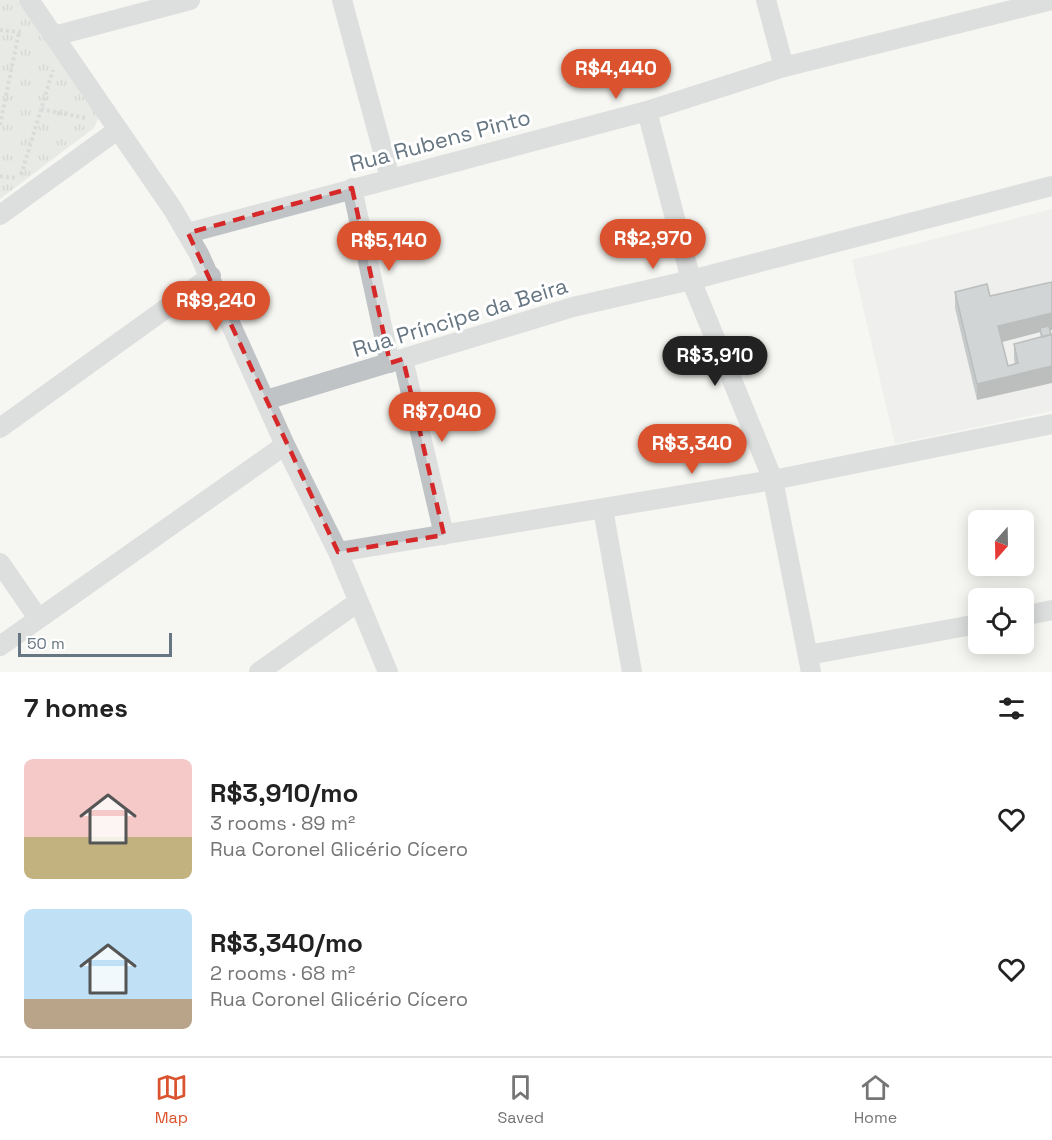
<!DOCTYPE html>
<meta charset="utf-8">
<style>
:root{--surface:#fff;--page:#f6f6f6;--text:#222;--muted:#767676;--line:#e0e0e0;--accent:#da532e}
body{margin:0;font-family:"Space Grotesk",sans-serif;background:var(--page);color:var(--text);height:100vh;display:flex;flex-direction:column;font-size:22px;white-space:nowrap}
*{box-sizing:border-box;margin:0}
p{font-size:20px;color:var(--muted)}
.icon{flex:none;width:33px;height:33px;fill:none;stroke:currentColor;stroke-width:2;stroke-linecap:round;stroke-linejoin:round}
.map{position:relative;height:672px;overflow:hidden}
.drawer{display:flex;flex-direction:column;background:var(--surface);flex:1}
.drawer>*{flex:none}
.needle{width:39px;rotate:200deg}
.tools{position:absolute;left:968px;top:510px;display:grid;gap:12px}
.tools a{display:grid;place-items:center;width:66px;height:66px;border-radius:9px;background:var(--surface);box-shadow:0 3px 15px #0003;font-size:30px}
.scale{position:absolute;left:18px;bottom:15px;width:154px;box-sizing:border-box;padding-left:6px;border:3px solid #667682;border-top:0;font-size:16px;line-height:21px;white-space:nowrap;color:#667682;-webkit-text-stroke:4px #fff;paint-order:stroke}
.price{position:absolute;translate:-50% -51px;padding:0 14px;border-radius:21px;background:var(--accent);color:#fff;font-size:20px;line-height:39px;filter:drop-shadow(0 2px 3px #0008)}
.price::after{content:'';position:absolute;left:50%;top:36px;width:18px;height:14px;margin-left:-9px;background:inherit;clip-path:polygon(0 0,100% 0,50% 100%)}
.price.on{background:#222;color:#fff}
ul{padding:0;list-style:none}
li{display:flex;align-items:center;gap:18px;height:150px;padding:0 24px}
li span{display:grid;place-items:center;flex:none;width:168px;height:120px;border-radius:9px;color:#555}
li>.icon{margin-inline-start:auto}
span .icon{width:72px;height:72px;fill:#fffc;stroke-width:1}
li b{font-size:26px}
h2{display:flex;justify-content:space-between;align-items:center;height:72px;padding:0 24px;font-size:26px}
.tabs{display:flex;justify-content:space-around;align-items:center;height:84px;border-top:2px solid var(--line);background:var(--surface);font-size:16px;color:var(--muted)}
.tabs a{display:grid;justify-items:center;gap:3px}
.tabs .on{color:var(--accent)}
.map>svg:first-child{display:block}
</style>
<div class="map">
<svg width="1052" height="672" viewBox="0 0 1052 672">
<defs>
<pattern id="grass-tufts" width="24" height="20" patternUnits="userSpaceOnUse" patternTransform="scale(1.5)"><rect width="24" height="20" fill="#d7dcd4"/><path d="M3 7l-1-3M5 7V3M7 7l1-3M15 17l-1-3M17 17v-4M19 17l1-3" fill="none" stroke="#b2b7b1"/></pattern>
</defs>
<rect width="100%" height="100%" fill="#f6f6f2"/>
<path fill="#e6e7e6" d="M 1052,209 L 1052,411 L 895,444 L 852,260 Z"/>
<path fill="url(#grass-tufts)" d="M 0,0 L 18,0 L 96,110 L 98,119 L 94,128 L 0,199 Z"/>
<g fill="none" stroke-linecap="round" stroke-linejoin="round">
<path stroke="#b9bcbe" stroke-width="4" stroke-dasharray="3 3" stroke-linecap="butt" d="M 0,30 L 21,32
M 41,109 L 86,118
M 0,125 L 19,32
M 21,175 L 53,70
M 0,176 L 16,178"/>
<path stroke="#bfc3c6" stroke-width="20" d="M 29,0 L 172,208 L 199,254 L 285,445 L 338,552 L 388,672
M 342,0 L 390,178
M 766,0 L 784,67
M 54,36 L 190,0
M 647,111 L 691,280 L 773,480 L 811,672
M 352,188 L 390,363
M 0,215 L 116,131
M 188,233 L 647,111 L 784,67 L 1052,0
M 403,359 L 444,535
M 266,400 L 573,307 L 691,280 L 1052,186
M 0,428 L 211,276
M 603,509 L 632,672
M 338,552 L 773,480 L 1052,424
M 0,563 L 38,618
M 1023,616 L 1052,610
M 0,646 L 285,445
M 808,655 L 978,624
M 259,672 L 358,602"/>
</g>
<path fill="#8e969a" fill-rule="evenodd" d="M 955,292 L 1052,330 L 1050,330 L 1051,335 L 977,400 L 955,308 ZM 1040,332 L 1041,337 L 1014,344 L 1014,360 L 1015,364 L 1008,366 L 1002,342 Z"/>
<path fill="#747a7d" d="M 1052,313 L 1052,330 L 1041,332 L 1040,328 L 1040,332 L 998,343 L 998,326 Z
M 1052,366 L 1052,383 L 977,400 L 977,384 Z"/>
<path fill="#a5aeb3" stroke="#747a7d" stroke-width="1.5" d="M 1052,282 L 1052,313 L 998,326 L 1008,366 L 1018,363 L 1014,344 L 1052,334 L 1052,366 L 977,384 L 955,292 L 987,284 L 990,296 Z
M 1049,326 L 1051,335 L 1042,337 L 1040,328 Z"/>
<path d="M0 0H1052V672H0ZM 352,188 L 390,363 L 403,359 L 444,535 L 338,552 L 188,233 Z" fill="#f6f6f2" fill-opacity=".55" fill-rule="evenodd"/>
<path fill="none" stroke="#d62828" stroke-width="4.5" stroke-dasharray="12 8" stroke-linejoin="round" d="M 352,188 L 390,363 L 403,359 L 444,535 L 338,552 L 188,233 Z"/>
<g text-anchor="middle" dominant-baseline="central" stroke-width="6" stroke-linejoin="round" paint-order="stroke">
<g font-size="22" fill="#667682" stroke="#fff">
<text transform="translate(440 140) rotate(-15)">Rua Rubens Pinto</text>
<text transform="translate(460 317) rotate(-17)">Rua Príncipe da Beira</text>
</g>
</g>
</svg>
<div class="tools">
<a><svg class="needle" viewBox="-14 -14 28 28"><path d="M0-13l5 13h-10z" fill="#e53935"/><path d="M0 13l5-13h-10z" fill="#767676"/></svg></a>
<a><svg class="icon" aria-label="locate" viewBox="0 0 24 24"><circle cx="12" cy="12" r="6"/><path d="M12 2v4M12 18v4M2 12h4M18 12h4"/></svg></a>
</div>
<div class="scale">50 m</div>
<b class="price" style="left:616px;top:100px">R$4,440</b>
<b class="price" style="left:653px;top:270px">R$2,970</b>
<b class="price" style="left:389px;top:272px">R$5,140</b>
<b class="price" style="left:216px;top:332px">R$9,240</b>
<b class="price on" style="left:715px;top:387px">R$3,910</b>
<b class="price" style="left:442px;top:443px">R$7,040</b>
<b class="price" style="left:692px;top:475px">R$3,340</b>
</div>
<section class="drawer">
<h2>7 homes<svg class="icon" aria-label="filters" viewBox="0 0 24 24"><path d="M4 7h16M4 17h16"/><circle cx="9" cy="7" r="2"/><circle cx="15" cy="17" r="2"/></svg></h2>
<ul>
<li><span style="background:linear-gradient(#f6c9c9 65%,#c2b280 0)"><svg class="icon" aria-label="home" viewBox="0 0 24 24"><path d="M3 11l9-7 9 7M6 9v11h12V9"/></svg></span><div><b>R$3,910/mo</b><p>3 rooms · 89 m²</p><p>Rua Coronel Glicério Cícero</p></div><svg class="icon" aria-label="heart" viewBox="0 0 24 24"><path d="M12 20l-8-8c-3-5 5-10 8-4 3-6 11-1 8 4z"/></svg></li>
<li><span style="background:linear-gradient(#bfe0f5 75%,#b9a48a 0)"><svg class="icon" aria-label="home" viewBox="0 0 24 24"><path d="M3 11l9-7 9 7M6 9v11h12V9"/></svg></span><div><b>R$3,340/mo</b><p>2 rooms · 68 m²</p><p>Rua Coronel Glicério Cícero</p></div><svg class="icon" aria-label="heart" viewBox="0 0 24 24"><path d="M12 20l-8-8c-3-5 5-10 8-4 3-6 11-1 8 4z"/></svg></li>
</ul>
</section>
<nav class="tabs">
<a class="on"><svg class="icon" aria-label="map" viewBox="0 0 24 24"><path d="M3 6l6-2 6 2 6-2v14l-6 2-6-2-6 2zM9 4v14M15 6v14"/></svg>Map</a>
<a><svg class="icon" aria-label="saved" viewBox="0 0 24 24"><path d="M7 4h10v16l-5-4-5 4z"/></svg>Saved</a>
<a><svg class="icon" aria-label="home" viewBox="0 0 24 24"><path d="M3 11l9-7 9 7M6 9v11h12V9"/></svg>Home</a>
</nav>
